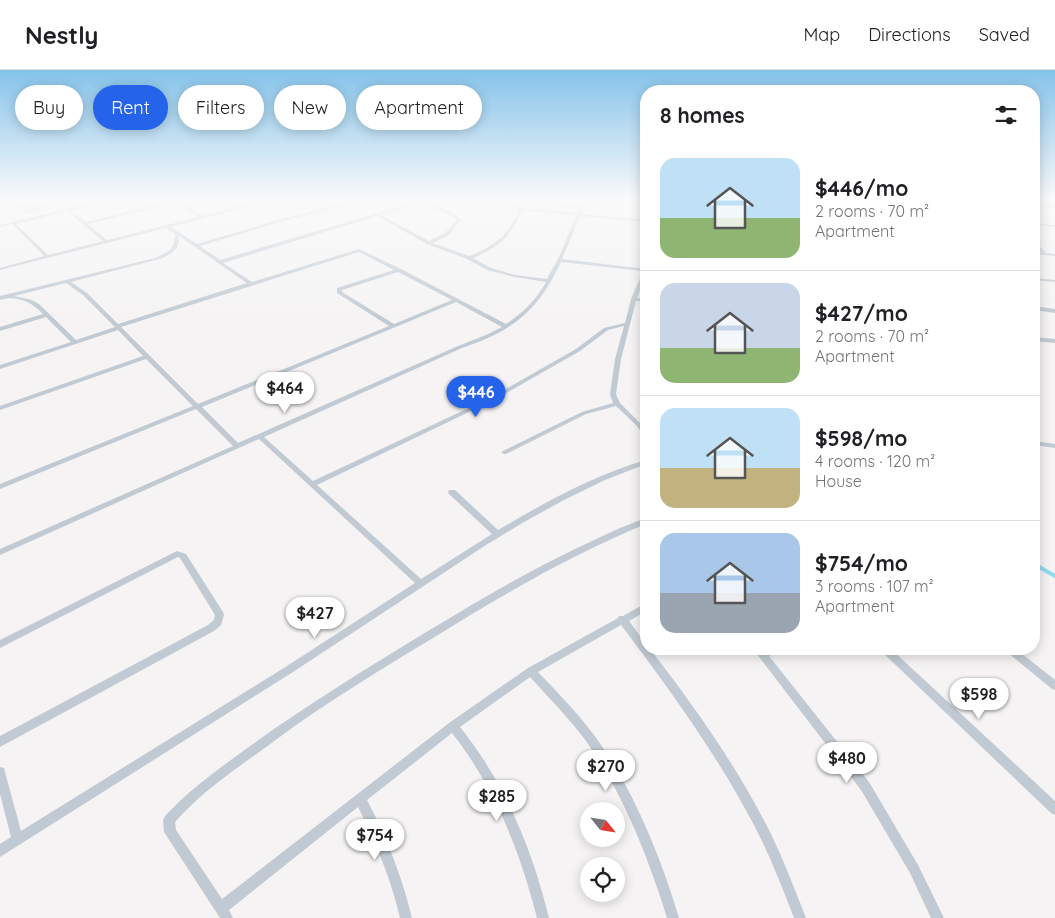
<!DOCTYPE html>
<meta charset="utf-8">
<style>
:root{--surface:#fff;--page:#f2f2f2;--text:#202124;--muted:#757577;--line:#e0e0e0;--accent:#2563eb}
body{margin:0;font-family:Quicksand,sans-serif;background:var(--page);color:var(--text);height:100vh;display:flex;flex-direction:column;font-size:19px;white-space:nowrap}
*{box-sizing:border-box;margin:0}
p{font-size:16px;color:var(--muted)}
.icon{flex:none;width:28px;height:28px;fill:none;stroke:currentColor;stroke-width:2;stroke-linecap:round;stroke-linejoin:round}
.map{position:relative;flex:1;overflow:hidden}
.sheet{position:absolute;left:640px;top:15px;width:400px;height:570px;display:flex;flex-direction:column;background:var(--surface);border-radius:20px;box-shadow:0 2px 12px #0003}
.sheet>*{flex:none}
.hud{position:absolute;left:15px;top:15px;width:475px;height:45px;display:flex;gap:10px}
.needle{width:32px;rotate:120deg}
.buttons{position:absolute;left:580px;top:732px;display:grid;gap:10px}
.buttons a{display:grid;place-items:center;width:45px;height:45px;border-radius:50%;background:var(--surface);box-shadow:0 2px 12px #0003;font-size:25px}
.price{position:absolute;translate:-50% -42px;padding:0 11px;border-radius:18px;background:#fff;color:#222;font-size:16px;line-height:32px;filter:drop-shadow(0 1px 2px #0008)}
.price::after{content:'';position:absolute;left:50%;top:30px;width:15px;height:11px;margin-left:-8px;background:inherit;clip-path:polygon(0 0,100% 0,50% 100%)}
.price.on{background:var(--accent);color:#fff}
ul{padding:0;list-style:none}
li{display:flex;align-items:center;gap:15px;height:125px;padding:0 20px}
li+li{border-top:1px solid var(--line)}
li span{display:grid;place-items:center;flex:none;width:140px;height:100px;border-radius:15px;color:#555}
li>.icon{margin-inline-start:auto}
span .icon{width:60px;height:60px;fill:#fffc;stroke-width:1}
li b{font-size:21px}
h2{display:flex;justify-content:space-between;align-items:center;height:60px;padding:0 20px;font-size:21px}
.chip{padding:0 18px;border-radius:22px;background:var(--surface);box-shadow:0 2px 12px #0003;font-size:18px;line-height:45px}
.chip.on{background:var(--accent);color:#fff}
header{display:flex;align-items:center;gap:30px;box-sizing:border-box;height:70px;padding:0 25px;background:var(--surface);border-bottom:1px solid var(--line)}
header strong{font-size:24px}
nav{display:flex;gap:28px;margin-inline-start:auto;font-size:18px}
.map>svg:first-child{display:block}
</style>
<header>
<strong>Nestly</strong>
<nav><a>Map</a><a>Directions</a><a>Saved</a></nav>
</header>
<div class="map">
<svg width="1055" height="848" viewBox="0 0 1055 848">
<rect width="100%" height="100%" fill="#f5f3f3"/>
<g fill="none" stroke-linecap="round" stroke-linejoin="round">
<path stroke="#90daee" stroke-width="4" d="M 1034,494 L 1055,506"/>
</g>
<path fill="#cdcfd5" stroke="#d7d9de" d="M 13,131 L 52,131 L 52,135 L 38,138 L 41,140 L 27,144 Z"/>
<g fill="none" stroke-linecap="round" stroke-linejoin="round">
<path fill="#c1cad2" fill-rule="evenodd" d="M 100,131 L 109,131 L 71,141 L 86,152 L 170,131 L 178,131 L 203,146 L 259,131 L 267,131 L 171,157 L 197,174 L 281,149 L 355,131 L 364,131 L 283,151 L 200,176 L 220,190 L 418,131 C 428,131 453,141 460,149 L 460,151 L 449,165 L 433,173 L 469,186 C 495,176 508,165 519,140 L 492,131 L 500,131 L 521,138 L 577,143 L 579,139 L 526,131 L 540,131 L 580,137 L 582,131 L 586,131 L 581,144 L 646,150 L 646,152 L 580,146 L 562,189 L 646,199 L 646,205 L 637,228 L 646,229 L 646,231 L 636,231 L 621,289 L 616,324 L 620,333 L 640,353 L 646,361 L 646,367 L 644,366 L 636,355 L 616,336 L 586,344 L 506,384 L 504,384 L 501,382 L 582,342 L 613,333 L 610,324 L 615,289 L 624,256 L 608,260 L 580,281 L 494,330 L 317,415 L 421,509 L 492,464 L 449,424 L 448,422 L 449,420 L 455,420 L 498,460 C 544,433 594,405 646,390 L 646,394 L 605,410 L 564,430 L 524,452 L 486,475 L 293,602 L 0,787 L 0,774 L 11,767 L 0,724 L 0,697 L 4,698 L 5,702 L 21,761 L 287,596 L 415,513 L 259,369 L 0,485 L 0,479 L 233,376 L 196,339 L 0,419 L 0,414 L 193,336 L 146,289 L 0,340 L 0,336 L 143,286 L 118,260 L 0,299 L 0,295 L 71,272 L 46,247 L 0,261 L 0,257 L 43,244 C 31,232 17,225 0,230 L 0,226 L 155,188 C 169,182 175,179 175,164 L 166,158 L 0,200 L 0,198 L 44,186 L 12,154 L 0,157 L 0,155 ZM 174,133 L 199,147 L 107,170 L 88,154 ZM 421,133 L 454,147 L 457,150 L 445,163 L 429,171 L 381,145 ZM 522,140 L 576,145 L 559,187 L 547,209 L 515,205 L 491,198 L 473,188 C 498,178 512,166 522,140 ZM 67,141 L 103,171 L 48,185 L 16,154 ZM 377,146 L 427,174 L 467,189 L 487,200 L 515,207 L 546,212 C 536,230 523,243 506,254 L 401,199 L 359,179 L 252,212 L 223,193 ZM 179,166 L 247,213 L 118,254 L 87,223 L 71,212 L 163,188 C 173,183 180,178 179,166 ZM 359,182 L 394,200 L 337,218 L 337,223 L 389,256 L 198,334 L 121,257 ZM 561,192 L 643,201 L 631,229 L 625,253 L 604,258 L 576,279 L 490,328 L 313,411 L 264,367 L 462,278 C 513,261 538,241 561,192 ZM 398,202 L 452,230 L 394,254 L 342,222 L 342,220 ZM 66,213 L 83,225 L 115,257 L 76,270 L 39,234 L 32,230 L 14,226 ZM 456,232 L 502,257 L 486,265 L 458,276 L 238,373 L 202,337 Z
M 1034,135 L 1055,136 L 1055,138 L 1034,137 Z
M 1034,153 L 1055,155 L 1055,157 L 1034,155 Z
M 1034,170 L 1046,183 L 1055,184 L 1055,186 L 1034,184 L 1034,182 L 1041,182 L 1034,173 Z
M 1034,208 L 1055,210 L 1055,212 L 1034,210 Z
M 1034,236 L 1055,239 L 1055,243 L 1034,240 Z
M 1034,267 L 1055,269 L 1055,273 L 1034,271 Z
M 1034,371 L 1055,374 L 1055,378 L 1034,375 Z
M 646,448 L 646,454 C 571,485 502,525 433,568 C 380,600 327,632 277,669 C 242,695 204,719 175,752 L 176,760 L 222,829 L 449,653 L 528,598 L 618,548 L 619,546 L 623,546 L 646,533 L 646,541 L 629,551 L 646,574 L 646,579 L 650,579 C 695,637 738,698 771,764 C 784,791 795,820 806,848 L 794,848 C 784,822 774,796 762,771 C 724,694 673,624 621,555 L 538,602 C 557,622 577,642 594,665 C 633,718 660,785 679,848 L 667,848 C 649,789 622,721 586,671 C 569,648 549,628 530,607 L 460,657 C 505,713 532,779 549,848 L 537,848 C 520,781 495,718 452,663 L 367,730 C 387,768 402,807 412,848 L 400,848 C 391,809 376,773 358,737 L 229,840 L 233,848 L 220,848 L 164,762 L 163,750 L 165,746 C 190,719 220,698 250,676 C 307,635 367,598 428,561 C 476,532 525,503 577,478 C 599,468 622,456 646,448 Z
M 177,481 L 186,484 L 223,542 L 224,545 L 221,555 L 214,561 L 0,677 L 0,666 L 208,555 L 214,550 L 215,545 L 180,488 L 178,487 L 0,578 L 0,570 Z
M 753,579 L 763,579 L 764,580 L 768,579 L 782,579 L 780,582 L 769,586 L 869,712 L 918,795 L 944,848 L 931,848 L 910,803 L 861,720 Z
M 880,579 L 891,579 L 1055,731 L 1055,745 L 1051,743 L 882,582 Z
M 1005,579 L 1016,579 L 1055,610 L 1055,620 L 1052,619 L 1007,582 Z"/>
</g>
<linearGradient id="sky" x2="0" y2="1"><stop stop-color="#85c3ea"/><stop offset="0.52" stop-color="#fafafa"/><stop offset="1" stop-color="#fafafa" stop-opacity="0"/></linearGradient>
<rect width="1055" height="250" fill="url(#sky)"/>
</svg>
<div class="buttons">
<a><svg class="needle" viewBox="-14 -14 28 28"><path d="M0-13l5 13h-10z" fill="#e53935"/><path d="M0 13l5-13h-10z" fill="#757577"/></svg></a>
<a><svg class="icon" aria-label="locate" viewBox="0 0 24 24"><circle cx="12" cy="12" r="6"/><path d="M12 2v4M12 18v4M2 12h4M18 12h4"/></svg></a>
</div>
<b class="price" style="left:285px;top:344px">$464</b>
<b class="price on" style="left:476px;top:348px">$446</b>
<b class="price" style="left:315px;top:569px">$427</b>
<b class="price" style="left:979px;top:650px">$598</b>
<b class="price" style="left:847px;top:714px">$480</b>
<b class="price" style="left:606px;top:722px">$270</b>
<b class="price" style="left:497px;top:752px">$285</b>
<b class="price" style="left:375px;top:791px">$754</b>
<div class="hud">
<a class="chip">Buy</a>
<a class="chip on">Rent</a>
<a class="chip">Filters</a>
<a class="chip">New</a>
<a class="chip">Apartment</a>
</div>
<section class="sheet">
<h2>8 homes<svg class="icon" aria-label="filters" viewBox="0 0 24 24"><path d="M4 7h16M4 17h16"/><circle cx="9" cy="7" r="2"/><circle cx="15" cy="17" r="2"/></svg></h2>
<ul>
<li><span style="background:linear-gradient(#bfe0f5 60%,#8fb573 0)"><svg class="icon" aria-label="home" viewBox="0 0 24 24"><path d="M3 11l9-7 9 7M6 9v11h12V9"/></svg></span><div><b>$446/mo</b><p>2 rooms · 70 m²</p><p>Apartment</p></div></li>
<li><span style="background:linear-gradient(#c9d6e8 65%,#8fb573 0)"><svg class="icon" aria-label="home" viewBox="0 0 24 24"><path d="M3 11l9-7 9 7M6 9v11h12V9"/></svg></span><div><b>$427/mo</b><p>2 rooms · 70 m²</p><p>Apartment</p></div></li>
<li><span style="background:linear-gradient(#bfe0f5 60%,#c2b280 0)"><svg class="icon" aria-label="home" viewBox="0 0 24 24"><path d="M3 11l9-7 9 7M6 9v11h12V9"/></svg></span><div><b>$598/mo</b><p>4 rooms · 120 m²</p><p>House</p></div></li>
<li><span style="background:linear-gradient(#a9c7e8 60%,#9aa5b1 0)"><svg class="icon" aria-label="home" viewBox="0 0 24 24"><path d="M3 11l9-7 9 7M6 9v11h12V9"/></svg></span><div><b>$754/mo</b><p>3 rooms · 107 m²</p><p>Apartment</p></div></li>
</ul>
</section>
</div>
